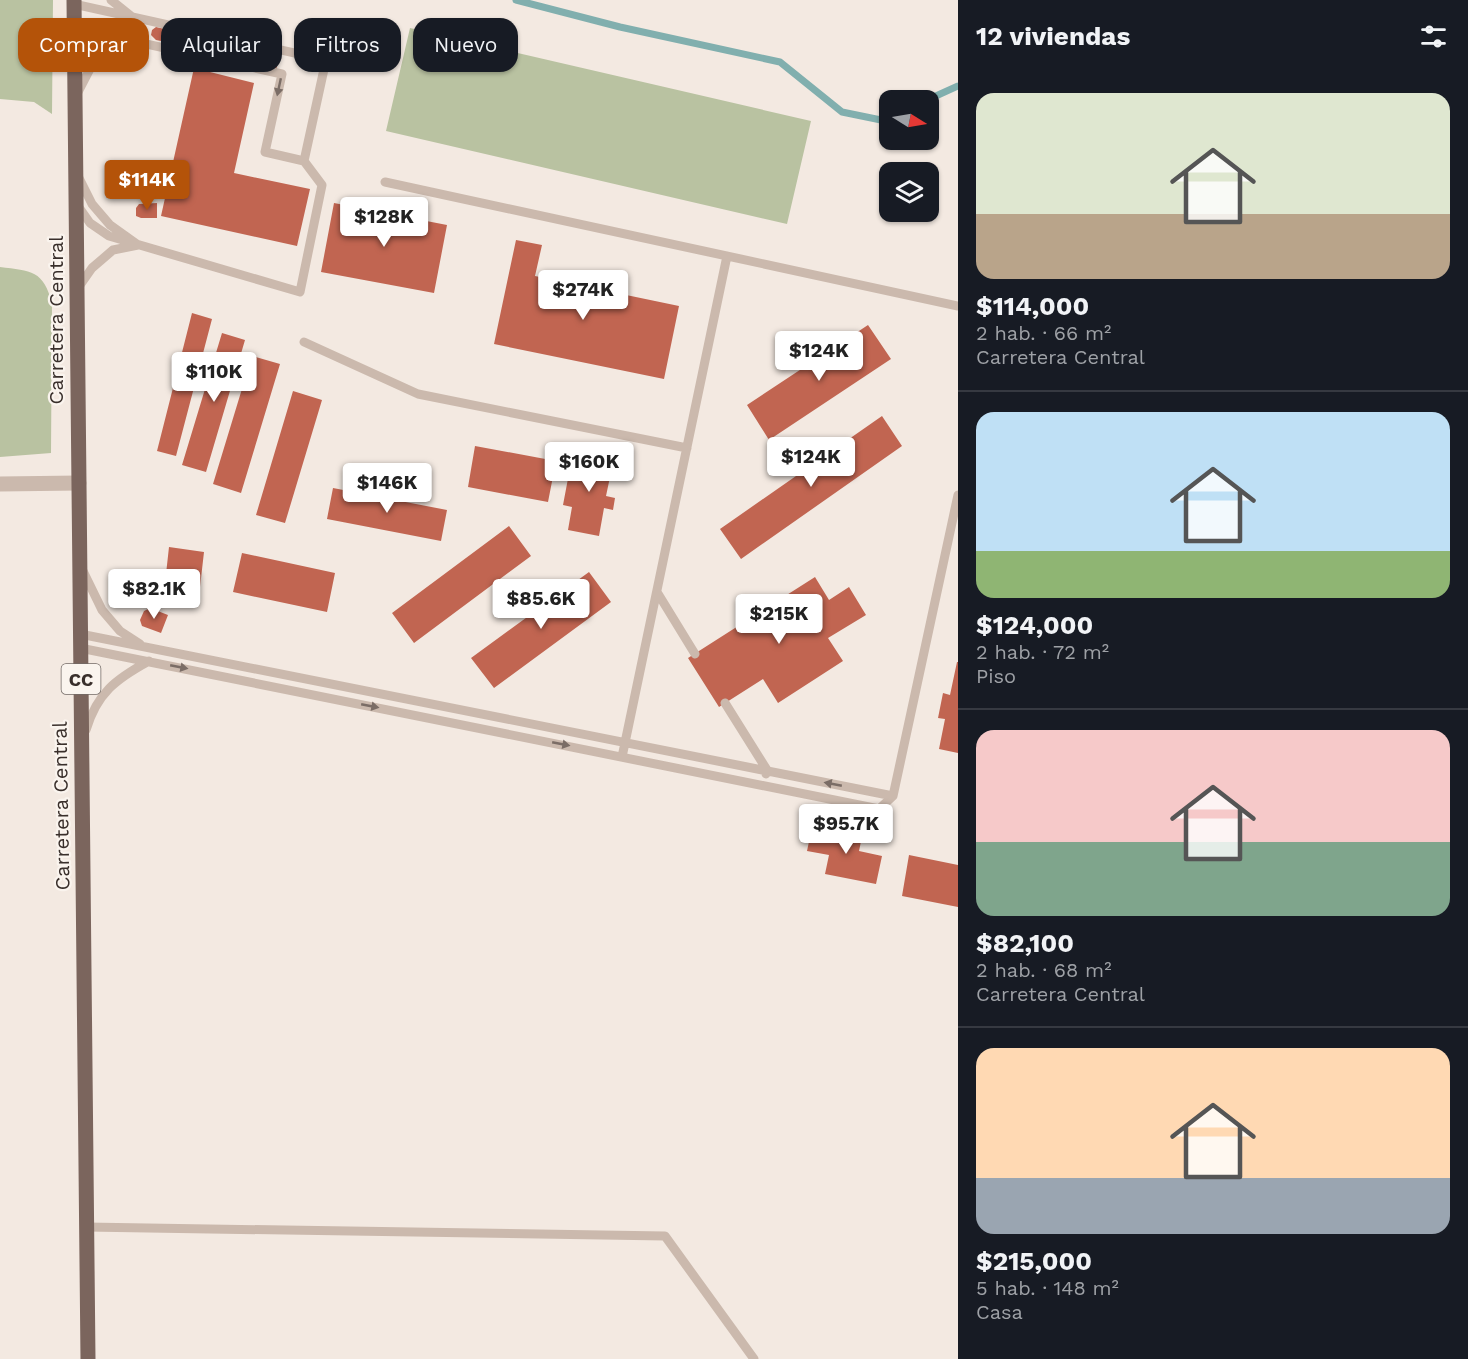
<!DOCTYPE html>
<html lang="es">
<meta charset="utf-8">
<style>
:root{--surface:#171b24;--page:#242831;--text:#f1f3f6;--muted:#9ea1a6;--line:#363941;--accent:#b45309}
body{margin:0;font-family:"Work Sans",sans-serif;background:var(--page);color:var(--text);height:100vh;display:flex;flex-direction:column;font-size:22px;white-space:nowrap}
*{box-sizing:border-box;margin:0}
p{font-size:20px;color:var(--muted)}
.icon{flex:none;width:33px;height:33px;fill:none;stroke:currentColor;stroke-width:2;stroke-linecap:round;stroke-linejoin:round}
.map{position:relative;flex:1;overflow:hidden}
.drawer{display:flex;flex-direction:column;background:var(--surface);width:510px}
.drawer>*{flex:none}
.top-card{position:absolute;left:18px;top:18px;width:570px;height:54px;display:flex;gap:12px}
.needle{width:39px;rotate:101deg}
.tools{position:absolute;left:879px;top:90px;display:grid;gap:12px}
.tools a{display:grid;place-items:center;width:60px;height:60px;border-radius:12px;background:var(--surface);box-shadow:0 2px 4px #0004;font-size:30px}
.price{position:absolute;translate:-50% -51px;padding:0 14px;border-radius:6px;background:#fff;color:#222;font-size:20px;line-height:39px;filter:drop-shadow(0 2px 3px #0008)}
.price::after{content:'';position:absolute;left:50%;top:36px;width:18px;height:14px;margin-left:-9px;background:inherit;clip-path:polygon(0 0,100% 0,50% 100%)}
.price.on{background:var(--accent);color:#fff}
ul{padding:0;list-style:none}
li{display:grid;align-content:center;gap:12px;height:318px;padding:0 18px}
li+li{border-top:2px solid var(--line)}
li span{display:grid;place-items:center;height:186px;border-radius:18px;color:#555}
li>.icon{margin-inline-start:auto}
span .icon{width:108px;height:108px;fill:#fffc;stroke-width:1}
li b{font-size:26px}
h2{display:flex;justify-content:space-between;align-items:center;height:72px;padding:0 18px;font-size:26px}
.pill{padding:0 21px;border-radius:18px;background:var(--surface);box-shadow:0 2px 4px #0004;font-size:21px;line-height:54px}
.pill.on{background:var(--accent);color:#fff}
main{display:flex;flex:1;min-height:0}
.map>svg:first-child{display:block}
</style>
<main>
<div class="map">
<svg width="958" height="1359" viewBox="0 0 958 1359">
<rect width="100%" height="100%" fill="#f3e9e1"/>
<path fill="#b9c2a1" d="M 0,0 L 53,0 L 52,114 L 34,102 L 0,99 Z
M 410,28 L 811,121 L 787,224 L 386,131 Z
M 0,267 C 31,271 44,270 52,304 L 51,453 L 0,457 Z"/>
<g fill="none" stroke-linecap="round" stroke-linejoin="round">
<path stroke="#81afae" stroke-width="7" d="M 516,0 L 620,27 L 780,62 L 842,112 L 881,120 L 890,117
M 927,100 L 958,86"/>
</g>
<path fill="#c16551" d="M 156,27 L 173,31 L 171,43 L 156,40 L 151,35 L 152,30 Z
M 183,33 L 280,55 L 276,70 L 179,48 Z
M 194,68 L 254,83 L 234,173 L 310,189 L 297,246 L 161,216 Z
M 157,203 L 157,218 L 141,218 L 136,216 L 136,208 L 139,204 Z
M 334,203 L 447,225 L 434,293 L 321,272 Z
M 516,240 L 542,245 L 535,276 L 679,306 L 664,379 L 494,344 Z
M 192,313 L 212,319 L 176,456 L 157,451 Z
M 868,325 L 891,359 L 769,440 L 747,405 Z
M 222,333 L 245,340 L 206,472 L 182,465 Z
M 252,356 L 280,364 L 241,493 L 213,484 Z
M 293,391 L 322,400 L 285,523 L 256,515 Z
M 882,416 L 902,446 L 741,559 L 720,529 Z
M 475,446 L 556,461 L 548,502 L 468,487 Z
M 582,452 L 614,458 L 606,496 L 615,498 L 613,510 L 604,508 L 599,536 L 568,530 L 572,507 L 563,505 L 570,468 L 579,470 Z
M 333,488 L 447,510 L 441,541 L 327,519 Z
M 509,526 L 531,556 L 414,643 L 392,613 Z
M 169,547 L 204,552 L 200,587 L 165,583 Z
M 242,553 L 335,573 L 327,612 L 233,592 Z
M 589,572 L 611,602 L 494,688 L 471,658 Z
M 815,577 L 829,600 L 849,587 L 866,615 L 828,638 L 843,661 L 778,703 L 763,679 L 719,707 L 688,658 Z
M 150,608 L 168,615 L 161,633 L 142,626 L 140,620 L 144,611 Z
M 957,662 L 958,662 L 958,753 L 939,749 L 945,719 L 938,718 L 943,693 L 950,695 Z
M 833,826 L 863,832 L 859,851 L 882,856 L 876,884 L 825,874 L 829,855 L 807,851 L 811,832 L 831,836 Z
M 909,855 L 958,865 L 958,907 L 902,896 Z"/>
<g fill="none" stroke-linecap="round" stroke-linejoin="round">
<path stroke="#cbb9ad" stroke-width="9" d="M 111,0 L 131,16
M 74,4 L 326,60 L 304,161 L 265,152 L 282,74 L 74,28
M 77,94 L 90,69 L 102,56 L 132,41
M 385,182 L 958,306
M 78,206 L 90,223 L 109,236 L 300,292 L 322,185 L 304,161
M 78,288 L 92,268 L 113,250 L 138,245 L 110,225 L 92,204 L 79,178
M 304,342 L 418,394 L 687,448
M 83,571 L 102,610 L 120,631 L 140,644
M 657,592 L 695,654
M 80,634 L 893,796 L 879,809 L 80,648
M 725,703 L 767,770 L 766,774
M 86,730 C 97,693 116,679 149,661
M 622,757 L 727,256
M 893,796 L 958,495
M 86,1227 L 665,1236 L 754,1359"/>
<path stroke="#cbb9ad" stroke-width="15" d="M 0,484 L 79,483"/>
<path stroke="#7b655d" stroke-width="15" d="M 74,0 L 88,1359"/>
</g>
<defs><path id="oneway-solid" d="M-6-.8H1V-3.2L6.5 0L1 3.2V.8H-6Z" transform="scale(1.5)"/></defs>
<g fill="#7b6d66">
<use href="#oneway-solid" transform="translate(279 87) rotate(102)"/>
<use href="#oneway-solid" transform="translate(179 667) rotate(11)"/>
<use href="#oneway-solid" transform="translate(370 706) rotate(11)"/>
<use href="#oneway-solid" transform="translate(561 744) rotate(11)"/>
<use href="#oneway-solid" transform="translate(833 784) rotate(-169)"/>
</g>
<g text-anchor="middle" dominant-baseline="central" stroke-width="4.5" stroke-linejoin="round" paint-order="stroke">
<rect fill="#faf4ee" stroke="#736a66" stroke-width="1.5" x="61.5" y="664" width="39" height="30" rx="4.5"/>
<g font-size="18" font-weight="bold" fill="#392f2b">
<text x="81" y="679">CC</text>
</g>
<g font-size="20" fill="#392f2b" stroke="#faf4ee">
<text transform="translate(56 320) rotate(-90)">Carretera Central</text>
<text transform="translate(61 806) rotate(-91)">Carretera Central</text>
</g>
</g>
</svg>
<div class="tools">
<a><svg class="needle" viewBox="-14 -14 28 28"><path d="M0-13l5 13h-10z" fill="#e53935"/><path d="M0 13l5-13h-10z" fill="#9ea1a6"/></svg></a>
<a><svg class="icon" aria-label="layers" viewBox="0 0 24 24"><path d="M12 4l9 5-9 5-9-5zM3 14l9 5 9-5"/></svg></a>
</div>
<b class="price on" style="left:147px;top:211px">$114K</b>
<b class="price" style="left:384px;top:248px">$128K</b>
<b class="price" style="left:583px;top:321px">$274K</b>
<b class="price" style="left:819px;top:382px">$124K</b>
<b class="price" style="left:214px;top:403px">$110K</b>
<b class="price" style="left:811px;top:488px">$124K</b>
<b class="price" style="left:589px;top:493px">$160K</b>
<b class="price" style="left:387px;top:514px">$146K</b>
<b class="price" style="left:154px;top:620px">$82.1K</b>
<b class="price" style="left:541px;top:630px">$85.6K</b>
<b class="price" style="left:779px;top:645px">$215K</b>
<b class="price" style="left:846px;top:855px">$95.7K</b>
<div class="top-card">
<a class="pill on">Comprar</a>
<a class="pill">Alquilar</a>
<a class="pill">Filtros</a>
<a class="pill">Nuevo</a>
</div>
</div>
<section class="drawer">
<h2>12 viviendas<svg class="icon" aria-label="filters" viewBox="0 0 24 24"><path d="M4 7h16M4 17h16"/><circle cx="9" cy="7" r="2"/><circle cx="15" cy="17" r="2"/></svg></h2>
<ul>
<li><span style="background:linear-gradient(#dfe7d0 65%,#b9a48a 0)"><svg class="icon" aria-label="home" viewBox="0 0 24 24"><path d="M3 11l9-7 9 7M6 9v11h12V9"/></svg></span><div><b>$114,000</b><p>2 hab. · 66 m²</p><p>Carretera Central</p></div></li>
<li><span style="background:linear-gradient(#bfe0f5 75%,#8fb573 0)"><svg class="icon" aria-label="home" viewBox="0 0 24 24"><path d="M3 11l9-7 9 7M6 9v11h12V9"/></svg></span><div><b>$124,000</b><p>2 hab. · 72 m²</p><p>Piso</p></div></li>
<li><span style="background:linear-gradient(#f6c9c9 60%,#7fa58c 0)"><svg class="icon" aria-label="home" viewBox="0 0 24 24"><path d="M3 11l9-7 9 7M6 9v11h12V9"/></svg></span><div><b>$82,100</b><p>2 hab. · 68 m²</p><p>Carretera Central</p></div></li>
<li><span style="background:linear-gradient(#ffd9b3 70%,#9aa5b1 0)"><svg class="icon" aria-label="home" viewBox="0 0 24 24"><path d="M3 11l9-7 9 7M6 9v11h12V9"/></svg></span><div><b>$215,000</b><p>5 hab. · 148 m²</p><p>Casa</p></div></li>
</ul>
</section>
</main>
